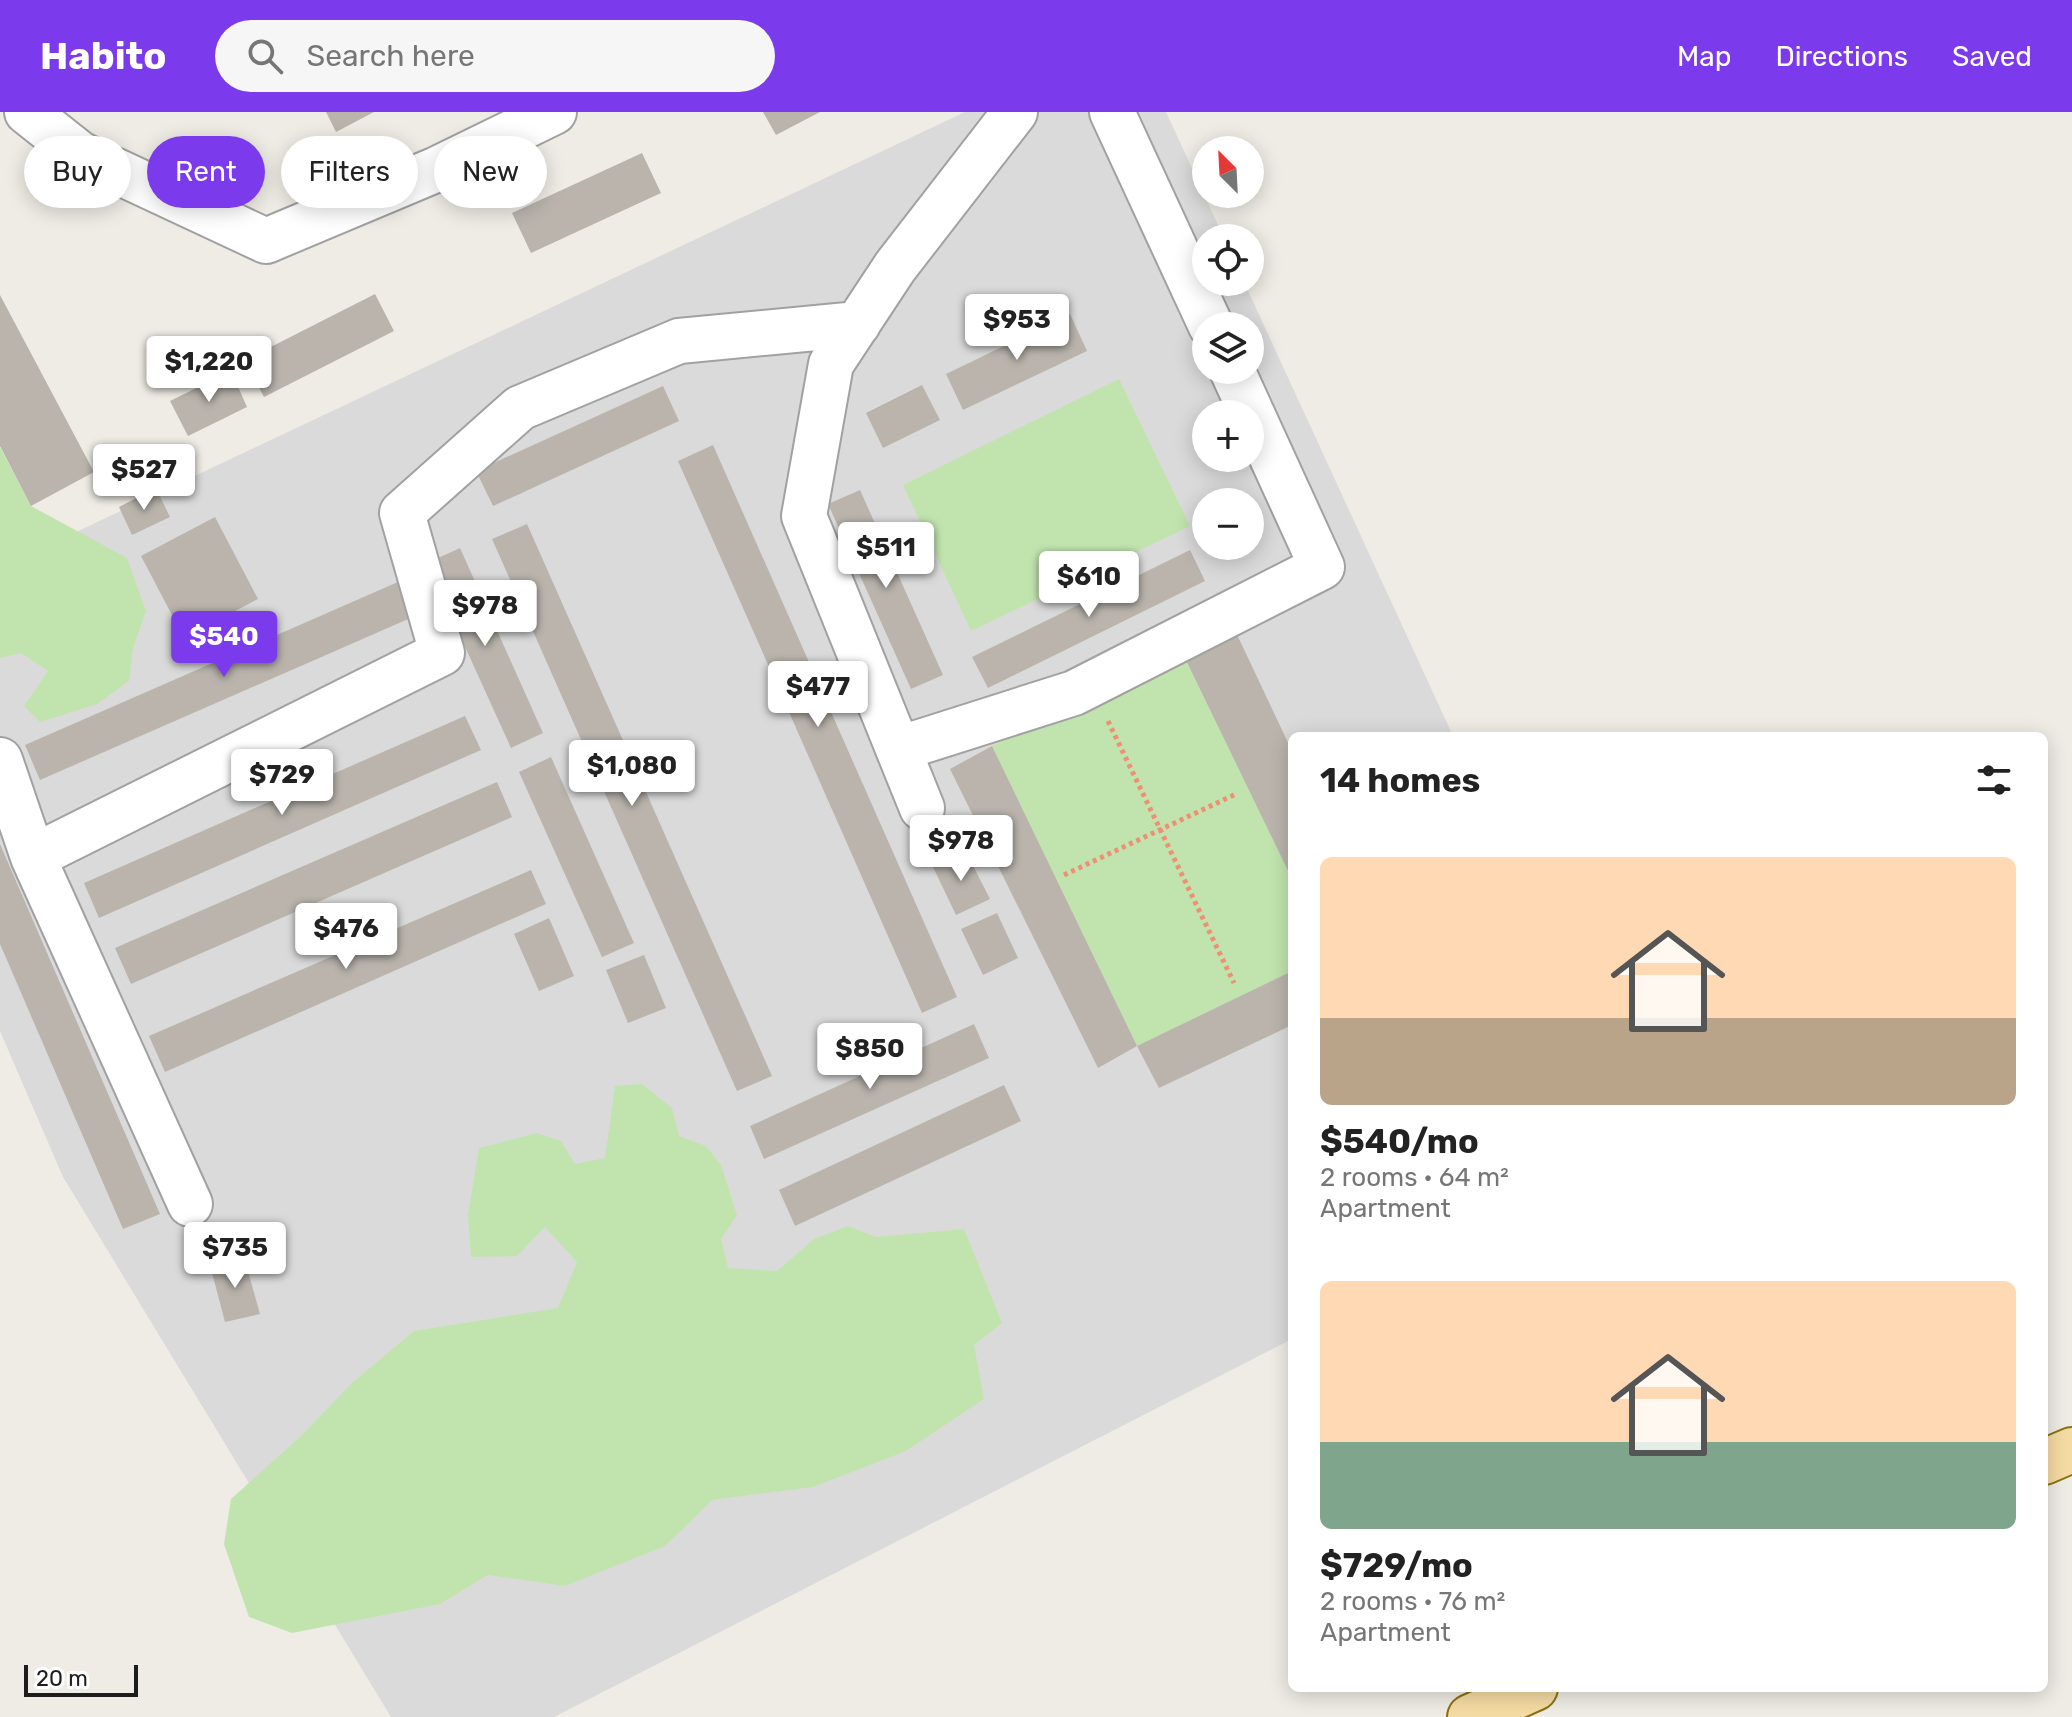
<!DOCTYPE html>
<meta charset="utf-8">
<style>
:root{--surface:#fff;--page:#f6f6f6;--text:#222;--muted:#767676;--accent:#7c3aed}
body{margin:0;font-family:Rubik,sans-serif;background:var(--page);color:var(--text);height:100vh;display:flex;flex-direction:column;font-size:30px;white-space:nowrap}
*{box-sizing:border-box;margin:0}
p{font-size:26px;color:var(--muted)}
.icon{flex:none;width:44px;height:44px;fill:none;stroke:currentColor;stroke-width:2;stroke-linecap:round;stroke-linejoin:round}
.map{position:relative;flex:1;overflow:hidden}
.side{position:absolute;left:1288px;top:620px;width:760px;height:960px;display:flex;flex-direction:column;background:var(--surface);border-radius:12px;box-shadow:0 4px 20px #0003}
.side>*{flex:none}
.top-card{position:absolute;left:24px;top:24px;width:760px;height:72px;display:flex;gap:16px}
.needle{width:52px;rotate:336deg}
.controls{position:absolute;left:1192px;top:24px;display:grid;gap:16px}
.controls a{display:grid;place-items:center;width:72px;height:72px;border-radius:50%;background:var(--surface);box-shadow:0 4px 20px #0003;font-size:40px}
.scale{position:absolute;left:24px;bottom:20px;width:114px;box-sizing:border-box;padding-left:8px;border:4px solid #1d1d1d;border-top:0;font-size:22px;line-height:28px;white-space:nowrap;color:#1d1d1d;-webkit-text-stroke:6px #fff;paint-order:stroke}
.price{position:absolute;translate:-50% -68px;padding:0 18px;border-radius:8px;background:#fff;color:#222;font-size:26px;line-height:52px;filter:drop-shadow(0 2px 4px #0008)}
.price::after{content:'';position:absolute;left:50%;top:48px;width:24px;height:18px;margin-left:-12px;background:inherit;clip-path:polygon(0 0,100% 0,50% 100%)}
.price.current{background:var(--accent);color:#fff}
ul{padding:0;list-style:none}
li{display:grid;align-content:center;gap:16px;height:424px;padding:0 32px}
li span{display:grid;place-items:center;height:248px;border-radius:12px;color:#555}
li>.icon{margin-inline-start:auto}
span .icon{width:144px;height:144px;fill:#fffc;stroke-width:1}
li b{font-size:34px}
h2{display:flex;justify-content:space-between;align-items:center;height:96px;padding:0 32px;font-size:34px}
.chip{padding:0 28px;border-radius:36px;background:var(--surface);box-shadow:0 4px 20px #0003;font-size:28px;line-height:72px}
.chip.current{background:var(--accent);color:#fff}
header{display:flex;align-items:center;gap:48px;box-sizing:border-box;height:112px;padding:0 40px;background:var(--accent);color:#fff}
header strong{font-size:38px}
nav{display:flex;gap:44px;margin-inline-start:auto;font-size:28px}
.search{width:560px;height:72px;background:var(--page);display:flex;align-items:center;gap:20px;box-sizing:border-box;padding:0 28px;border-radius:44px;color:var(--muted);font-size:30px}
.map>svg:first-child{display:block}
</style>
<header>
<strong>Habito</strong>
<div class="search"><svg class="icon" aria-label="search" viewBox="0 0 24 24"><circle cx="10" cy="10" r="6"/><path d="M15 15l6 6"/></svg>Search here</div>
<nav><a>Map</a><a>Directions</a><a>Saved</a></nav>
</header>
<div class="map">
<svg width="2072" height="1605" viewBox="0 0 2072 1605">
<rect width="100%" height="100%" fill="#eeece4"/>
<path fill="#dbdada" fill-rule="evenodd" d="M 965,0 L 1166,0 L 1224,126 L 1206,126 L 1206,170 L 1244,170 L 1453,624 L 1292,624 L 1292,1227 L 554,1605 L 391,1605 L 63,1065 L 0,919 L 0,456 ZM 1206,214 L 1250,214 L 1250,258 L 1206,258 ZM 1206,302 L 1250,302 L 1250,346 L 1206,346 ZM 1206,390 L 1250,390 L 1250,434 L 1206,434 Z"/>
<path fill="#c1e4ae" d="M 1119,267 L 1190,414 L 971,519 L 903,373 Z
M 0,335 L 31,394 L 127,446 L 146,499 L 133,536 L 129,569 L 97,592 L 40,610 L 24,594 L 48,559 L 21,541 L 0,546 Z
M 1183,542 L 1292,767 L 1292,859 L 1137,934 L 992,634 Z
M 642,972 L 672,996 L 679,1024 L 706,1034 L 721,1053 L 737,1103 L 721,1127 L 728,1156 L 777,1159 L 814,1127 L 848,1114 L 876,1125 L 964,1117 L 1002,1211 L 974,1233 L 984,1287 L 906,1339 L 813,1375 L 712,1388 L 665,1434 L 565,1474 L 488,1463 L 440,1492 L 292,1521 L 249,1505 L 224,1432 L 231,1387 L 300,1325 L 353,1270 L 414,1219 L 558,1196 L 577,1150 L 545,1115 L 517,1144 L 471,1145 L 468,1102 L 479,1036 L 537,1021 L 561,1029 L 575,1052 L 605,1046 L 615,974 Z"/>
<path fill="#bab4ad" d="M 326,0 L 374,0 L 336,20 Z
M 763,0 L 820,0 L 776,23 Z
M 642,41 L 661,81 L 531,141 L 512,101 Z
M 375,182 L 394,219 L 264,285 L 245,248 Z
M 0,183 L 94,360 L 31,394 L 0,334 Z
M 1070,202 L 1087,239 L 963,298 L 946,262 Z
M 231,259 L 247,295 L 188,324 L 170,289 Z
M 922,273 L 940,308 L 883,336 L 866,301 Z
M 663,274 L 679,309 L 493,394 L 476,359 Z
M 713,333 L 957,885 L 922,901 L 678,349 Z
M 156,376 L 170,405 L 132,423 L 119,395 Z
M 860,378 L 943,563 L 911,577 L 828,392 Z
M 215,405 L 258,487 L 184,526 L 141,444 Z
M 527,412 L 772,964 L 737,979 L 492,427 Z
M 460,436 L 543,621 L 511,636 L 427,451 Z
M 1190,438 L 1205,469 L 988,576 L 972,545 Z
M 407,466 L 422,501 L 40,668 L 25,633 Z
M 1233,514 L 1292,639 L 1292,767 L 1183,542 Z
M 465,604 L 481,638 L 99,806 L 84,771 Z
M 992,634 L 1137,934 L 1098,956 L 950,657 Z
M 551,645 L 634,831 L 602,845 L 519,660 Z
M 497,670 L 512,705 L 131,872 L 115,836 Z
M 0,732 L 160,1102 L 123,1117 L 0,832 Z
M 966,740 L 990,787 L 956,803 L 933,755 Z
M 531,758 L 546,792 L 165,960 L 149,924 Z
M 997,801 L 1018,846 L 983,863 L 961,817 Z
M 549,806 L 574,864 L 539,879 L 514,822 Z
M 644,843 L 666,896 L 628,911 L 606,858 Z
M 1292,859 L 1292,913 L 1159,976 L 1137,934 Z
M 974,912 L 989,946 L 764,1047 L 750,1014 Z
M 1004,973 L 1021,1009 L 795,1114 L 779,1078 Z
M 244,1145 L 260,1202 L 225,1210 L 210,1153 Z"/>
<g fill="none" stroke-linecap="round" stroke-linejoin="round">
<defs>
<path id="minor" d="M 27,0 L 80,42 L 266,129 L 435,58 L 554,0
M 1112,0 L 1211,214
M 898,637 L 1074,581 L 1322,455 L 1232,258
M 0,648 L 33,745
M 922,696 L 804,404 L 831,252 L 895,155 L 1015,0
M 190,1092 L 33,745 L 442,541 L 402,401 L 520,296 L 679,229 L 858,212"/>
<path id="major" d="M 2044,1350 L 2072,1338
M 1470,1605 L 1535,1576"/>
</defs>
<use href="#minor" stroke="#a1a1a1" stroke-width="48"/>
<use href="#major" stroke="#8a710c" stroke-width="48"/>
<path stroke="#ee9074" stroke-width="5" stroke-dasharray="4 4" stroke-linecap="butt" d="M 1108,609 L 1234,871
M 1064,763 L 1236,682"/>
<use href="#minor" stroke="#fff" stroke-width="44"/>
<use href="#major" stroke="#f4dba3" stroke-width="44"/>
</g>
</svg>
<div class="controls">
<a><svg class="needle" viewBox="-14 -14 28 28"><path d="M0-13l5 13h-10z" fill="#e53935"/><path d="M0 13l5-13h-10z" fill="#767676"/></svg></a>
<a><svg class="icon" aria-label="locate" viewBox="0 0 24 24"><circle cx="12" cy="12" r="6"/><path d="M12 2v4M12 18v4M2 12h4M18 12h4"/></svg></a>
<a><svg class="icon" aria-label="layers" viewBox="0 0 24 24"><path d="M12 4l9 5-9 5-9-5zM3 14l9 5 9-5"/></svg></a>
<a>+</a>
<a>−</a>
</div>
<div class="scale">20 m</div>
<b class="price" style="left:1017px;top:250px">$953</b>
<b class="price" style="left:209px;top:292px">$1,220</b>
<b class="price" style="left:144px;top:400px">$527</b>
<b class="price" style="left:886px;top:478px">$511</b>
<b class="price" style="left:1089px;top:507px">$610</b>
<b class="price" style="left:485px;top:536px">$978</b>
<b class="price current" style="left:224px;top:567px">$540</b>
<b class="price" style="left:818px;top:617px">$477</b>
<b class="price" style="left:632px;top:696px">$1,080</b>
<b class="price" style="left:282px;top:705px">$729</b>
<b class="price" style="left:961px;top:771px">$978</b>
<b class="price" style="left:346px;top:859px">$476</b>
<b class="price" style="left:870px;top:979px">$850</b>
<b class="price" style="left:235px;top:1178px">$735</b>
<div class="top-card">
<a class="chip">Buy</a>
<a class="chip current">Rent</a>
<a class="chip">Filters</a>
<a class="chip">New</a>
</div>
<section class="side">
<h2>14 homes<svg class="icon" aria-label="filters" viewBox="0 0 24 24"><path d="M4 7h16M4 17h16"/><circle cx="9" cy="7" r="2"/><circle cx="15" cy="17" r="2"/></svg></h2>
<ul>
<li><span style="background:linear-gradient(#ffd9b3 65%,#b9a48a 0)"><svg class="icon" aria-label="home" viewBox="0 0 24 24"><path d="M3 11l9-7 9 7M6 9v11h12V9"/></svg></span><div><b>$540/mo</b><p>2 rooms · 64 m²</p><p>Apartment</p></div></li>
<li><span style="background:linear-gradient(#ffd9b3 65%,#7fa58c 0)"><svg class="icon" aria-label="home" viewBox="0 0 24 24"><path d="M3 11l9-7 9 7M6 9v11h12V9"/></svg></span><div><b>$729/mo</b><p>2 rooms · 76 m²</p><p>Apartment</p></div></li>
</ul>
</section>
</div>
